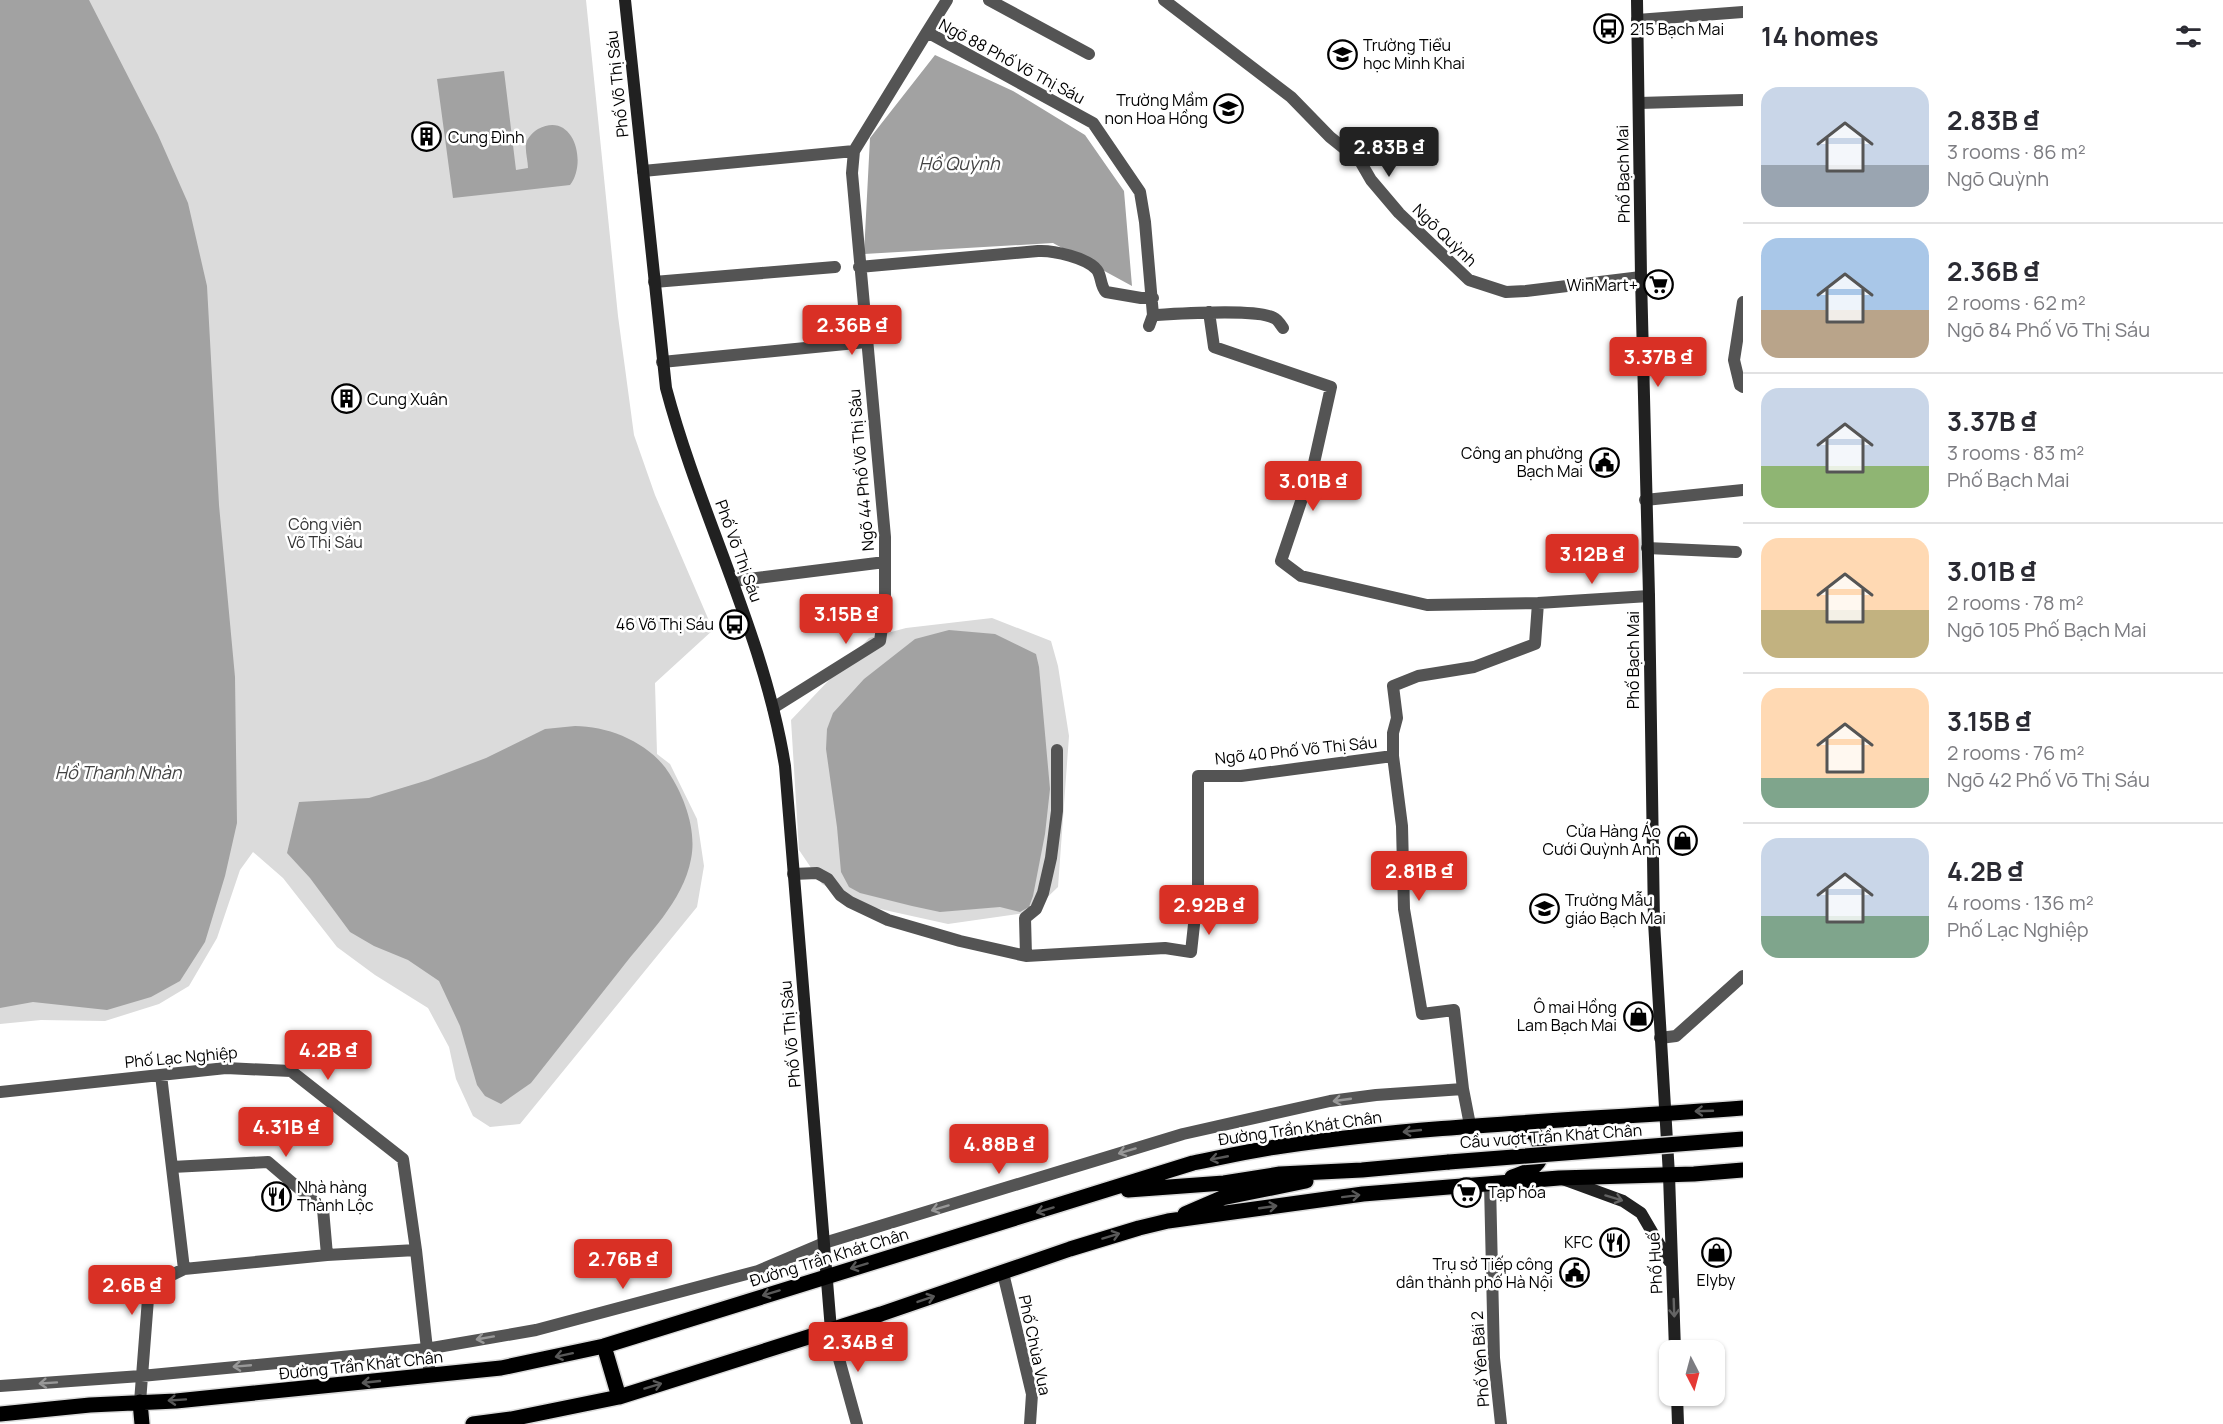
<!DOCTYPE html>
<meta charset="utf-8">
<style>
:root{--surface:#fff;--page:#f7f7f7;--text:#2b2b33;--muted:#7c7c81;--line:#e1e1e2;--accent:#d93025}
body{margin:0;font-family:Manrope,sans-serif;background:var(--page);color:var(--text);height:100vh;display:flex;flex-direction:column;font-size:22px;white-space:nowrap}
*{box-sizing:border-box;margin:0}
p{font-size:20px;color:var(--muted)}
.icon{flex:none;width:33px;height:33px;fill:none;stroke:currentColor;stroke-width:2;stroke-linecap:round;stroke-linejoin:round}
.map{position:relative;flex:1;overflow:hidden}
.details{display:flex;flex-direction:column;background:var(--surface);width:480px}
.details>*{flex:none}
.needle{width:39px;rotate:174deg}
.controls{position:absolute;left:1659px;top:1340px;display:grid;gap:12px}
.controls a{display:grid;place-items:center;width:66px;height:66px;border-radius:12px;background:var(--surface);box-shadow:0 2px 4px #0004;font-size:30px}
.price{position:absolute;translate:-50% -51px;padding:0 14px;border-radius:6px;background:var(--accent);color:#fff;font-size:20px;line-height:39px;filter:drop-shadow(0 2px 3px #0008)}
.price::after{content:'';position:absolute;left:50%;top:36px;width:18px;height:14px;margin-left:-9px;background:inherit;clip-path:polygon(0 0,100% 0,50% 100%)}
.price.current{background:#222;color:#fff}
ul{padding:0;list-style:none}
li{display:flex;align-items:center;gap:18px;height:150px;padding:0 18px}
li+li{border-top:2px solid var(--line)}
li span{display:grid;place-items:center;flex:none;width:168px;height:120px;border-radius:18px;color:#555}
li>.icon{margin-inline-start:auto}
span .icon{width:72px;height:72px;fill:#fffc;stroke-width:1}
li b{font-size:26px}
h2{display:flex;justify-content:space-between;align-items:center;height:72px;padding:0 18px;font-size:26px}
main{display:flex;flex:1;min-height:0}
.map>svg:first-child{display:block}
</style>
<main>
<div class="map">
<svg width="1743" height="1424" viewBox="0 0 1743 1424">
<rect width="100%" height="100%" fill="#fff"/>
<path fill="#dbdbdb" d="M 0,0 L 586,0 L 618,316 L 634,435 L 655,495 L 713,630 L 655,683 L 657,754 L 670,764 L 697,819 L 704,866 L 697,907 L 520,1124 L 490,1127 L 473,1116 L 456,1079 L 449,1047 L 428,1008 L 375,975 L 337,947 L 283,878 L 253,852 L 240,870 L 217,938 L 189,986 L 159,1004 L 105,1021 L 41,1020 L 0,1024 Z
M 992,618 L 1051,641 L 1058,666 L 1069,736 L 1058,887 L 1032,912 L 948,924 L 862,905 L 822,884 L 799,850 L 791,720 L 869,638 L 906,628 Z"/>
<path fill="#a2a2a2" d="M 0,0 L 89,0 L 158,135 L 188,203 L 207,286 L 219,505 L 235,677 L 237,823 L 225,876 L 205,942 L 180,981 L 151,997 L 107,1010 L 33,1002 L 0,1008 Z
M 935,55 L 1013,91 L 1085,135 L 1124,191 L 1132,286 L 1053,243 L 864,254 L 870,138 Z
M 504,71 L 516,170 L 528,168 C 528,161 525,151 526,144 C 527,138 533,132 538,129 C 573,110 588,162 570,185 L 453,198 L 437,79 Z
M 949,630 L 995,634 L 1036,654 L 1039,667 L 1050,789 L 1045,834 L 1033,896 L 1029,907 L 1020,912 L 1000,907 L 940,912 L 912,906 L 860,893 L 849,887 L 841,872 L 837,827 L 826,749 L 827,729 L 833,713 L 864,679 L 915,639 Z
M 575,726 C 609,726 650,743 669,773 C 684,796 697,830 691,859 C 683,902 647,935 621,969 C 591,1007 561,1045 531,1083 L 501,1104 L 485,1096 L 477,1085 L 460,1026 L 439,981 L 408,960 L 374,946 L 350,932 L 310,878 L 287,853 L 299,802 L 369,798 L 428,780 L 486,758 L 545,729 Z"/>
<g fill="none" stroke-linecap="round" stroke-linejoin="round">
<defs>
<path id="primary" d="M 1512,1177 C 1536,1169 1549,1161 1535,1134 L 1515,1124
M 1128,1190 L 1224,1183 L 1280,1174 L 1362,1170 L 1449,1162
M 1185,1214 L 1222,1198 L 1306,1181
M 604,1346 L 619,1397
M 140,1402 L 142,1424
M 0,1414 L 90,1405 L 176,1401 L 501,1368 L 604,1346 L 1193,1163 C 1223,1157 1253,1150 1283,1146 C 1436,1124 1590,1120 1743,1108
M 473,1424 L 511,1419 L 619,1397 L 881,1314 L 1070,1249 L 1139,1228 L 1168,1221 L 1363,1194 L 1559,1178 L 1694,1174 L 1743,1170"/>
</defs>
<use href="#primary" stroke="#dbdbdb" stroke-width="18"/>
<path stroke="#545454" stroke-width="12" d="M 989,0 L 1089,54
M 1164,0 L 1291,97 L 1330,137 L 1360,161 L 1371,180 L 1399,213 L 1469,280 L 1506,292 L 1526,291 L 1641,277
M 1637,20 L 1743,12
M 927,32 L 947,0
M 1639,103 L 1743,100
M 643,171 L 854,151
M 859,267 L 1038,251 C 1053,250 1088,258 1097,270 C 1102,277 1100,286 1106,292 L 1141,298 L 1153,298
M 654,282 L 835,267
M 1743,302 L 1734,360 L 1740,385 L 1743,387
M 1209,312 L 1214,347 L 1331,387 L 1314,463 L 1281,561 L 1301,576 L 1427,605 L 1538,603 L 1649,596
M 1149,326 L 1153,315
M 662,362 L 866,342
M 1645,500 L 1743,490
M 1647,548 L 1736,552
M 733,581 L 885,562
M 773,708 L 880,641 L 885,608 L 885,537 L 852,173 L 854,151 L 927,32 L 1093,123 L 1140,192 L 1145,222 L 1153,315 C 1176,314 1256,308 1274,318 C 1277,319 1281,325 1283,328
M 793,874 L 817,873 L 828,879 L 840,895 L 850,902 L 888,920 L 960,941 L 1026,956 L 1165,948 L 1191,952 L 1198,888 L 1198,776 L 1241,776 L 1393,756
M 1026,956 L 1025,918 L 1036,909 L 1043,893 L 1051,858 L 1057,811 L 1057,750
M 1660,1038 L 1676,1036 L 1743,976
M 161,1075 L 184,1269
M 0,1092 L 226,1068 L 291,1071 L 403,1159 L 416,1250 L 430,1376
M 1470,1125 L 1463,1089 L 1454,1010 L 1422,1014 L 1404,909 L 1402,826 L 1393,756 L 1393,733 L 1397,718 L 1393,686 L 1418,676 L 1474,667 L 1535,644 L 1538,603
M 172,1167 L 268,1162 L 323,1209 L 327,1255
M 1490,1184 L 1494,1358 L 1501,1424
M 1003,1273 L 1032,1394 L 1030,1424
M 831,1330 L 857,1424
M 0,1386 L 141,1376 L 426,1349 L 536,1330 L 758,1271 L 824,1243 L 1183,1134 L 1330,1101 L 1376,1095 L 1463,1089
M 140,1402 L 149,1286 L 184,1269 L 327,1255 L 416,1250"/>
<path stroke="#212121" stroke-width="12" d="M 625,0 L 666,388 C 700,516 764,635 785,766 L 831,1330
M 1637,0 L 1641,277 L 1649,596 L 1654,922 L 1669,1175 L 1675,1350
M 1563,1179 L 1623,1201 L 1641,1213 L 1669,1261
M 1677,1395 L 1678,1424"/>
<use href="#primary" stroke="#000" stroke-width="15"/>
<defs>
<path id="primary-bridge" d="M 1449,1162 L 1743,1139"/>
</defs>
<use href="#primary-bridge" stroke="#dbdbdb" stroke-width="18" stroke-linecap="butt"/>
<use href="#primary-bridge" stroke="#000" stroke-width="15"/>
</g>
<defs><path id="oneway-shaft" d="M-6 0H5M1.5-3L5.5 0L1.5 3" fill="none" stroke-width="1.6" stroke-linecap="round" stroke-linejoin="round" transform="scale(1.5)"/></defs>
<g stroke="#989898">
<use href="#oneway-shaft" transform="translate(1342 1100) rotate(172)"/>
<use href="#oneway-shaft" transform="translate(1127 1151) rotate(163)"/>
<use href="#oneway-shaft" transform="translate(940 1208) rotate(163)"/>
<use href="#oneway-shaft" transform="translate(485 1338) rotate(170)"/>
<use href="#oneway-shaft" transform="translate(242 1366) rotate(175)"/>
<use href="#oneway-shaft" transform="translate(48 1383) rotate(176)"/>
</g>
<g stroke="#595959">
<use href="#oneway-shaft" transform="translate(1704 1111) rotate(178)"/>
<use href="#oneway-shaft" transform="translate(1412 1131) rotate(174)"/>
<use href="#oneway-shaft" transform="translate(1219 1158) rotate(169)"/>
<use href="#oneway-shaft" transform="translate(1351 1196) rotate(-7)"/>
<use href="#oneway-shaft" transform="translate(1268 1207) rotate(-8)"/>
<use href="#oneway-shaft" transform="translate(1045 1210) rotate(163)"/>
<use href="#oneway-shaft" transform="translate(1111 1236) rotate(-17)"/>
<use href="#oneway-shaft" transform="translate(859 1266) rotate(163)"/>
<use href="#oneway-shaft" transform="translate(771 1293) rotate(163)"/>
<use href="#oneway-shaft" transform="translate(926 1299) rotate(-19)"/>
<use href="#oneway-shaft" transform="translate(564 1355) rotate(168)"/>
<use href="#oneway-shaft" transform="translate(371 1382) rotate(174)"/>
<use href="#oneway-shaft" transform="translate(653 1386) rotate(-17)"/>
<use href="#oneway-shaft" transform="translate(177 1400) rotate(176)"/>
</g>
<g stroke="#646464">
<use href="#oneway-shaft" transform="translate(1614 1198) rotate(17)"/>
<use href="#oneway-shaft" transform="translate(1674 1308) rotate(88)"/>
</g>
<defs>
<symbol id="bus-ring" viewBox="-11 -11 22 22"><circle r="9.5" fill="#fff" stroke="#000" stroke-width="1.5"/><path d="M-5-6H5V4H4V6H2V4H-2V6H-4V4H-5ZM-3.5-4V0h7V-4ZM-3.5 1.2v1.5H-2V1.2ZM2 1.2v1.5H3.5V1.2Z" fill="#000"/></symbol>
<symbol id="school-ring" viewBox="-11 -11 22 22"><circle r="9.5" fill="#fff" stroke="#000" stroke-width="1.5"/><path d="M0-5L7-2L0 1L-7-2ZM-4 1L0 2.5L4 1V4Q0 6-4 4Z" fill="#000"/></symbol>
<symbol id="building-ring" viewBox="-11 -11 22 22"><circle r="9.5" fill="#fff" stroke="#000" stroke-width="1.5"/><path d="M-4-6H4V6H1V3H-1V6H-4ZM-2.5-4.3h1.7v1.8h-1.7ZM.8-4.3h1.7v1.8H.8ZM-2.5-1h1.7V.8h-1.7ZM.8-1h1.7V.8H.8Z" fill="#000"/></symbol>
<symbol id="supermarket-ring" viewBox="-11 -11 22 22"><circle r="9.5" fill="#fff" stroke="#000" stroke-width="1.5"/><path d="M-6-5.5h2.5l.6 2H6L4.5 2H-2.5L-4.4-4H-6ZM-1.5 3.2a1.3 1.3 0 1 0 .1 0ZM3 3.2a1.3 1.3 0 1 0 .1 0Z" fill="#000"/></symbol>
<symbol id="civic-ring" viewBox="-11 -11 22 22"><circle r="9.5" fill="#fff" stroke="#000" stroke-width="1.5"/><path d="M-.6-6.5H3V-4.5H.6V-3L4-1V1h2V6H-6V1h2V-1L-.6-3ZM-1.2 2.5V6h2.4V2.5Z" fill="#000"/></symbol>
<symbol id="shop-ring" viewBox="-11 -11 22 22"><circle r="9.5" fill="#fff" stroke="#000" stroke-width="1.5"/><path d="M-5-2.5h2.3a2.7 3.5 0 0 1 5.4 0H5L5.5 6h-11ZM-1.5-2.5h3a1.5 2.3 0 0 0-3 0Z" fill="#000"/></symbol>
<symbol id="restaurant-ring" viewBox="-11 -11 22 22"><circle r="9.5" fill="#fff" stroke="#000" stroke-width="1.5"/><path d="M-5-6h1v4h1v-4h1v4h1v-4h1v5L-1.5 .5V6h-2V.5L-5-1ZM5-6V6H3V1.5H1.5Q1.5-4 5-6Z" fill="#000"/></symbol>
</defs>
<g fill-rule="evenodd">
<use href="#bus-ring" x="1592" y="12" width="33" height="33"/>
<use href="#school-ring" x="1326" y="38" width="33" height="33"/>
<use href="#school-ring" x="1212" y="92" width="33" height="33"/>
<use href="#building-ring" x="410" y="120" width="33" height="33"/>
<use href="#supermarket-ring" x="1642" y="268" width="33" height="33"/>
<use href="#building-ring" x="330" y="382" width="33" height="33"/>
<use href="#civic-ring" x="1588" y="446" width="33" height="33"/>
<use href="#bus-ring" x="718" y="608" width="33" height="33"/>
<use href="#shop-ring" x="1666" y="824" width="33" height="33"/>
<use href="#school-ring" x="1528" y="892" width="33" height="33"/>
<use href="#shop-ring" x="1622" y="1000" width="33" height="33"/>
<use href="#supermarket-ring" x="1450" y="1176" width="33" height="33"/>
<use href="#restaurant-ring" x="260" y="1180" width="33" height="33"/>
<use href="#restaurant-ring" x="1598" y="1226" width="33" height="33"/>
<use href="#shop-ring" x="1700" y="1236" width="33" height="33"/>
<use href="#civic-ring" x="1558" y="1256" width="33" height="33"/>
</g>
<g text-anchor="middle" dominant-baseline="central" stroke-width="5" stroke-linejoin="round" paint-order="stroke">
<g font-size="16" fill="#000" stroke="#fff" text-anchor="end">
<text x="1630" y="29" text-anchor="start">215 Bạch Mai</text>
<text x="1363" y="45" text-anchor="start">Trường Tiểu<tspan x="1363" dy="18">học Minh Khai</tspan></text>
<text x="1208" y="100">Trường Mầm<tspan x="1208" dy="18">non Hoa Hồng</tspan></text>
<text x="448" y="137" text-anchor="start">Cung Đình</text>
<text x="1638" y="285">WinMart+</text>
<text x="367" y="399" text-anchor="start">Cung Xuân</text>
<text x="1583" y="453">Công an phường<tspan x="1583" dy="18">Bạch Mai</tspan></text>
<text x="714" y="624">46 Võ Thị Sáu</text>
<text x="1661" y="831">Cửa Hàng Áo<tspan x="1661" dy="18">Cưới Quỳnh Anh</tspan></text>
<text x="1565" y="900" text-anchor="start">Trường Mẫu<tspan x="1565" dy="18">giáo Bạch Mai</tspan></text>
<text x="1617" y="1007">Ô mai Hồng<tspan x="1617" dy="18">Lam Bạch Mai</tspan></text>
<text x="297" y="1187" text-anchor="start">Nhà hàng<tspan x="297" dy="18">Thành Lộc</tspan></text>
<text x="1488" y="1192" text-anchor="start">Tạp hóa</text>
<text x="1593" y="1242">KFC</text>
<text x="1553" y="1264">Trụ sở Tiếp công<tspan x="1553" dy="18">dân thành phố Hà Nội</tspan></text>
<text x="1716" y="1280" text-anchor="middle">Elyby</text>
</g>
<g font-size="16" fill="#000" stroke="#fff">
<text transform="translate(1012 61) rotate(28)">Ngõ 88 Phố Võ Thị Sáu</text>
<text transform="translate(617 84) rotate(-96)">Phố Võ Thị Sáu</text>
<text transform="translate(1623 174) rotate(-91)">Phố Bạch Mai</text>
<text transform="translate(1445 235) rotate(44)">Ngõ Quỳnh</text>
<text transform="translate(861 470) rotate(-95)">Ngõ 44 Phố Võ Thị Sáu</text>
<text transform="translate(739 551) rotate(70)">Phố Võ Thị Sáu</text>
<text transform="translate(1633 660) rotate(-90)">Phố Bạch Mai</text>
<text transform="translate(1296 750) rotate(-6)">Ngõ 40 Phố Võ Thị Sáu</text>
<text transform="translate(790 1034) rotate(-95)">Phố Võ Thị Sáu</text>
<text transform="translate(181 1057) rotate(-5)">Phố Lạc Nghiệp</text>
<text transform="translate(1300 1128) rotate(-8)">Đường Trần Khát Chân</text>
<text transform="translate(1551 1136) rotate(-4)">Cầu vượt Trần Khát Chân</text>
<text transform="translate(829 1257) rotate(-17)">Đường Trần Khát Chân</text>
<text transform="translate(1655 1263) rotate(-93)">Phố Huế</text>
<text transform="translate(1035 1345) rotate(78)">Phố Chùa Vua</text>
<text transform="translate(1480 1359) rotate(-94)">Phố Yên Bái 2</text>
<text transform="translate(361 1365) rotate(-6)">Đường Trần Khát Chân</text>
</g>
<g font-size="16" fill="#323232" stroke="#fff">
<text x="325" y="524">Công viên<tspan x="325" dy="18">Võ Thị Sáu</tspan></text>
</g>
<g font-size="18" font-style="italic" fill="#434343" stroke="#fff">
<text x="959" y="163">Hồ Quỳnh</text>
<text x="118" y="772">Hồ Thanh Nhàn</text>
</g>
</g>
</svg>
<div class="controls">
<a><svg class="needle" viewBox="-14 -14 28 28"><path d="M0-13l5 13h-10z" fill="#e53935"/><path d="M0 13l5-13h-10z" fill="#7c7c81"/></svg></a>
</div>
<b class="price current" style="left:1389px;top:178px">2.83B ₫</b>
<b class="price" style="left:852px;top:356px">2.36B ₫</b>
<b class="price" style="left:1658px;top:388px">3.37B ₫</b>
<b class="price" style="left:1313px;top:512px">3.01B ₫</b>
<b class="price" style="left:1592px;top:585px">3.12B ₫</b>
<b class="price" style="left:846px;top:645px">3.15B ₫</b>
<b class="price" style="left:1419px;top:902px">2.81B ₫</b>
<b class="price" style="left:1209px;top:936px">2.92B ₫</b>
<b class="price" style="left:328px;top:1081px">4.2B ₫</b>
<b class="price" style="left:286px;top:1158px">4.31B ₫</b>
<b class="price" style="left:999px;top:1175px">4.88B ₫</b>
<b class="price" style="left:623px;top:1290px">2.76B ₫</b>
<b class="price" style="left:132px;top:1316px">2.6B ₫</b>
<b class="price" style="left:858px;top:1373px">2.34B ₫</b>
</div>
<section class="details">
<h2>14 homes<svg class="icon" aria-label="filters" viewBox="0 0 24 24"><path d="M4 7h16M4 17h16"/><circle cx="9" cy="7" r="2"/><circle cx="15" cy="17" r="2"/></svg></h2>
<ul>
<li><span style="background:linear-gradient(#c9d6e8 65%,#9aa5b1 0)"><svg class="icon" aria-label="home" viewBox="0 0 24 24"><path d="M3 11l9-7 9 7M6 9v11h12V9"/></svg></span><div><b>2.83B ₫</b><p>3 rooms · 86 m²</p><p>Ngõ Quỳnh</p></div></li>
<li><span style="background:linear-gradient(#a9c7e8 60%,#b9a48a 0)"><svg class="icon" aria-label="home" viewBox="0 0 24 24"><path d="M3 11l9-7 9 7M6 9v11h12V9"/></svg></span><div><b>2.36B ₫</b><p>2 rooms · 62 m²</p><p>Ngõ 84 Phố Võ Thị Sáu</p></div></li>
<li><span style="background:linear-gradient(#c9d6e8 65%,#8fb573 0)"><svg class="icon" aria-label="home" viewBox="0 0 24 24"><path d="M3 11l9-7 9 7M6 9v11h12V9"/></svg></span><div><b>3.37B ₫</b><p>3 rooms · 83 m²</p><p>Phố Bạch Mai</p></div></li>
<li><span style="background:linear-gradient(#ffd9b3 60%,#c2b280 0)"><svg class="icon" aria-label="home" viewBox="0 0 24 24"><path d="M3 11l9-7 9 7M6 9v11h12V9"/></svg></span><div><b>3.01B ₫</b><p>2 rooms · 78 m²</p><p>Ngõ 105 Phố Bạch Mai</p></div></li>
<li><span style="background:linear-gradient(#ffd9b3 75%,#7fa58c 0)"><svg class="icon" aria-label="home" viewBox="0 0 24 24"><path d="M3 11l9-7 9 7M6 9v11h12V9"/></svg></span><div><b>3.15B ₫</b><p>2 rooms · 76 m²</p><p>Ngõ 42 Phố Võ Thị Sáu</p></div></li>
<li><span style="background:linear-gradient(#c9d6e8 65%,#7fa58c 0)"><svg class="icon" aria-label="home" viewBox="0 0 24 24"><path d="M3 11l9-7 9 7M6 9v11h12V9"/></svg></span><div><b>4.2B ₫</b><p>4 rooms · 136 m²</p><p>Phố Lạc Nghiệp</p></div></li>
</ul>
</section>
</main>
